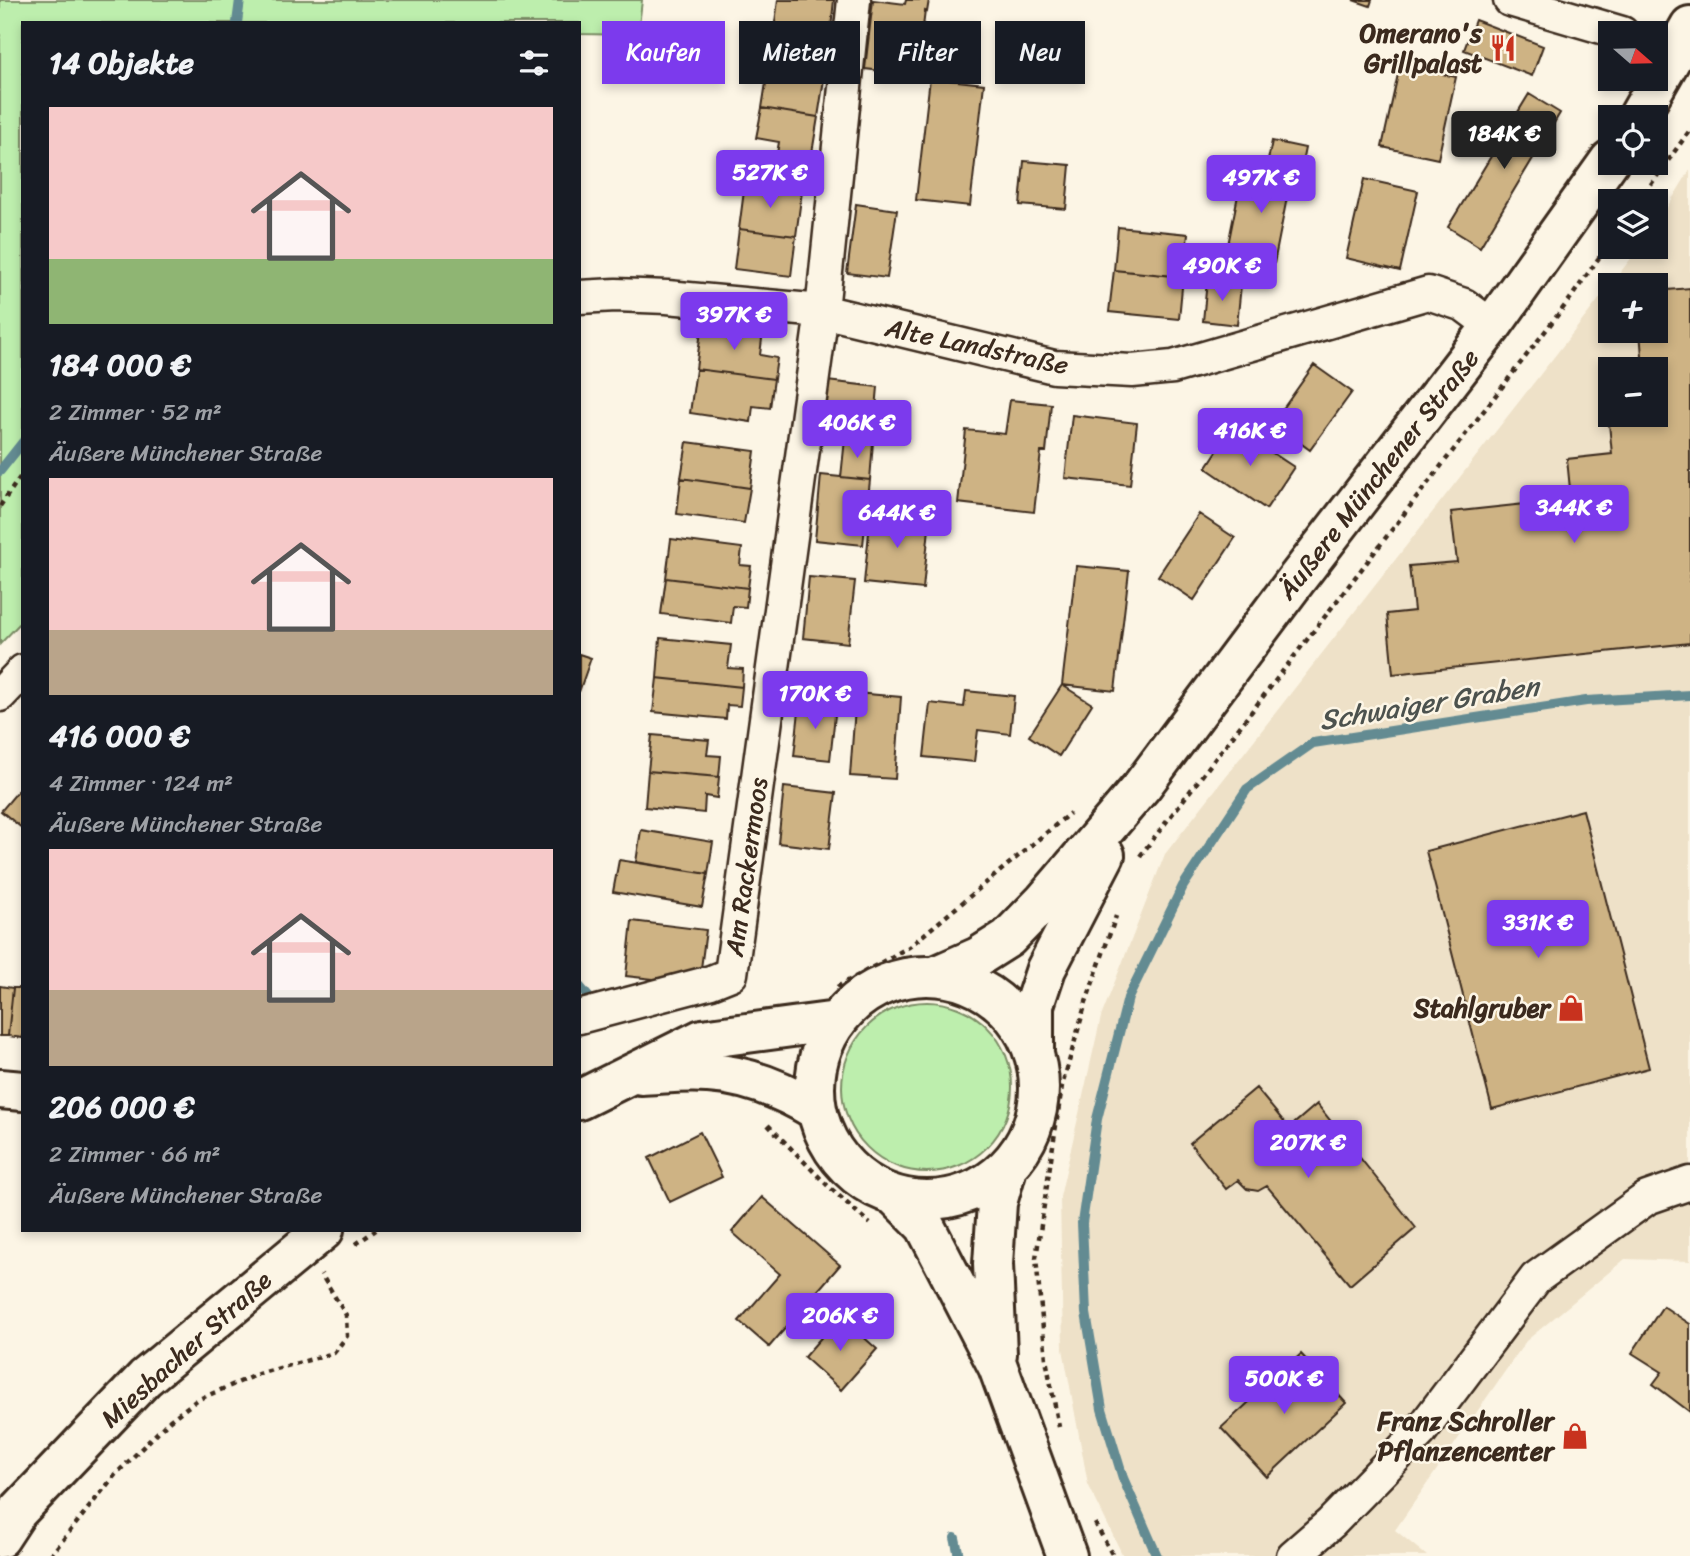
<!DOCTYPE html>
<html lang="de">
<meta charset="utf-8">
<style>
:root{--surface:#171b24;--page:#20242c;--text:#f1f3f6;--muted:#9ea1a6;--accent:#7c3aed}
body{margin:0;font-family:Sriracha,sans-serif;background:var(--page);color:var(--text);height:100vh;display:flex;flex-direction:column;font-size:26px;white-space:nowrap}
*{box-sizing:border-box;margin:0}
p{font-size:23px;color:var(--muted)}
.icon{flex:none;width:38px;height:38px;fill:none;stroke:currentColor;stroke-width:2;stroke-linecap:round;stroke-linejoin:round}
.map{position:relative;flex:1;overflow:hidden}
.sheet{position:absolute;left:21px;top:21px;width:560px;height:1211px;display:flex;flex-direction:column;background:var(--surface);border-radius:0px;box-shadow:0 4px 10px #0003}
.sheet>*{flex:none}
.hud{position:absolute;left:602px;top:21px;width:665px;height:63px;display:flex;gap:14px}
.needle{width:46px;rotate:110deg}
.controls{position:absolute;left:1598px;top:21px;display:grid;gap:14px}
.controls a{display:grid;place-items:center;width:70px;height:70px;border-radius:0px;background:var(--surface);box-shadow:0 4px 10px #0003;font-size:35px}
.price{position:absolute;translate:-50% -60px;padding:0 16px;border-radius:7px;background:var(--accent);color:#fff;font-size:23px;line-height:46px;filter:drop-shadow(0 2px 4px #0008)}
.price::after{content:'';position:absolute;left:50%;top:42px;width:21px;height:16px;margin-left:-10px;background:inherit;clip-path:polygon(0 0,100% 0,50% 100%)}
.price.selected{background:#222;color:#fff}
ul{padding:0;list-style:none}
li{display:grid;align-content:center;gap:14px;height:371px;padding:0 28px}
li span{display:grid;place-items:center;height:217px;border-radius:0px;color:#555}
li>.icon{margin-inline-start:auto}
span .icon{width:126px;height:126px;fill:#fffc;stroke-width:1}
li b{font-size:30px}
h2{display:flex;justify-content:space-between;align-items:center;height:84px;padding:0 28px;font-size:30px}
.chip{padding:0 24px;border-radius:0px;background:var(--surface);box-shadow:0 4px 10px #0003;font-size:24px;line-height:63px}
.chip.selected{background:var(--accent);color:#fff}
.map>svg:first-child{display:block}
</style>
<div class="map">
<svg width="1690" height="1556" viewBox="0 0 1690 1556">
<rect width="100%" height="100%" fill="#fcf5e5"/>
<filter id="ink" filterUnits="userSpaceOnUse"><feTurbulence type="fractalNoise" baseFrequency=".0143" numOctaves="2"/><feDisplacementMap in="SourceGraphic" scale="14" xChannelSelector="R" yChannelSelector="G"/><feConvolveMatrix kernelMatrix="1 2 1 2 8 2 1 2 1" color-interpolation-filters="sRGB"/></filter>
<g filter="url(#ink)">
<path fill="#eee1c8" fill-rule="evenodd" d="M 1690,170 L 1690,1261 L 1625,1259 L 1526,1341 L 1395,1530 L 1427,1556 L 1123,1556 L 1088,1484 L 1063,1349 L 1060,1197 L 1101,1017 L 1165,854 L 1640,247 L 1656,247 L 1656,225 ZM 1610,285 L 1656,285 L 1656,331 L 1610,331 ZM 1610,369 L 1656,369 L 1656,415 L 1610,415 Z"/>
<path fill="#bdeead" stroke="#7c8c66" stroke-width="2" d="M 0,0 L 642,0 L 638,35 L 579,34 L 579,23 L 23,23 L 23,620 L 0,644 Z
M842 1087a85 85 0 1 1 170 0a85 85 0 1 1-170 0Z"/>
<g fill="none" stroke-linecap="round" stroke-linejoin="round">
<path stroke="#648b92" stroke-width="10" d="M 237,23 L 240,0
M 0,471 L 23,442
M 579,986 L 591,1000
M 955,1538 L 959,1556
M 1157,1556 L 1123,1478 L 1102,1409 L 1086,1313 L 1082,1223 L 1097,1119 L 1128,998 L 1183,886 L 1247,789 L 1313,743 L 1586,701 L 1690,695"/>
</g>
<path fill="#ceb384" stroke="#3b2a1e" stroke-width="2" d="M 778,0 L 834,0 L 830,37 L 774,30 Z
M 873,0 L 905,4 L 906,0 L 929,0 L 927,12 L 925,11 L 917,75 L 865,69 Z
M 1353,0 L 1372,0 L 1370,6 Z
M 1475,20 L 1543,46 L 1532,76 L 1464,50 Z
M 769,64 L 825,73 L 818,117 L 762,108 Z
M 1400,65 L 1456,77 L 1438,159 L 1382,147 Z
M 930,78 L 984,84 L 970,206 L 916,200 Z
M 1529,94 L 1560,113 L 1480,247 L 1448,227 Z
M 762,108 L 818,117 L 810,165 L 776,159 L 779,142 L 756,138 Z
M 1272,141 L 1305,148 L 1299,178 L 1291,177 L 1270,284 L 1222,275 L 1244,165 L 1266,170 Z
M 1024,161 L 1070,165 L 1066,209 L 1020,205 Z
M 1364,179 L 1418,191 L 1400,271 L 1346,258 Z
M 745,183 L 802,191 L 796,236 L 739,229 Z
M 856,204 L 897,210 L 887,278 L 847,273 Z
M 1118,227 L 1188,234 L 1183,277 L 1114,270 Z
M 739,229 L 796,236 L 791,276 L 734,269 Z
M 1114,270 L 1183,277 L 1179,319 L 1109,312 Z
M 1207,281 L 1241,285 L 1237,325 L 1203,321 Z
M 1690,288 L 1690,643 L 1393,674 L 1387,614 L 1414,611 L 1409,566 L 1457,562 L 1451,512 L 1571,499 L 1567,459 L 1612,454 L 1607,403 L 1610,402 L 1610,415 L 1656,415 L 1656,369 L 1643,369 L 1640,331 L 1656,331 L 1656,291 Z
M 702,323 L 763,331 L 760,355 L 777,358 L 774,379 L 696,369 Z
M 1314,365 L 1352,392 L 1310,450 L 1273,423 Z
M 696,369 L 774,379 L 770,408 L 753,406 L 751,422 L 690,413 Z
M 827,381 L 878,387 L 873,442 L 821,437 Z
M 1010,400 L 1051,404 L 1046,452 L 1041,452 L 1034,512 L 958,503 L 966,430 L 1005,434 Z
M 1072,415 L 1137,423 L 1130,485 L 1065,478 Z
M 1233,427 L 1294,467 L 1266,509 L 1206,468 Z
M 845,439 L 873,442 L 870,480 L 841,477 Z
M 687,442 L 755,451 L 750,488 L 681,478 Z
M 821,475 L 870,480 L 863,545 L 815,540 Z
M 681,478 L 750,488 L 744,523 L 677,514 Z
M 871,512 L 930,518 L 923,589 L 864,583 Z
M 1199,514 L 1235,538 L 1194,600 L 1158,576 Z
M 671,539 L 742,548 L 740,565 L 751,566 L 748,588 L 666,578 Z
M 1076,566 L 1129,571 L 1115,691 L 1062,685 Z
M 809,577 L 855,581 L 848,643 L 803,638 Z
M 666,578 L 748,588 L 746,607 L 733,606 L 731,623 L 661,614 Z
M 660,638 L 731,645 L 728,668 L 743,669 L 742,687 L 657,678 Z
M 579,654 L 591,658 L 579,692 Z
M 657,678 L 742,687 L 740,706 L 727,705 L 726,719 L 653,712 Z
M 1062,685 L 1092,704 L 1059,756 L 1029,736 Z
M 966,691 L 1014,696 L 1010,734 L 978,730 L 974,762 L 924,757 L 930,703 L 964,707 Z
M 856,693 L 901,697 L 895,779 L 850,776 Z
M 800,702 L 836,706 L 830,760 L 794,756 Z
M 652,735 L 709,740 L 707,755 L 721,756 L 719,777 L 648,771 Z
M 648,771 L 719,777 L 717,798 L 705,796 L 704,813 L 645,807 Z
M 23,785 L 23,829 L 1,811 Z
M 784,787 L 836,793 L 829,849 L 778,843 Z
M 1583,810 L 1649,1068 L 1492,1109 L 1426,851 Z
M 641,830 L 713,842 L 708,874 L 636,862 Z
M 619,860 L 708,874 L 702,907 L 613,892 Z
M 632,921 L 706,930 L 699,984 L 626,976 Z
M 0,986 L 13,988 L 8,1036 L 0,1036 Z
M 13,988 L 23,988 L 23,1038 L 8,1036 Z
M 1256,1088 L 1289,1128 L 1317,1104 L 1416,1228 L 1350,1285 L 1267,1186 L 1258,1191 L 1247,1189 L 1238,1180 L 1226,1189 L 1190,1143 Z
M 700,1132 L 722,1177 L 670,1202 L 649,1158 Z
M 762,1197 L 840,1265 L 769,1347 L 739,1321 L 780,1274 L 732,1232 Z
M 1663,1306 L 1690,1324 L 1690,1412 L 1653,1384 L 1662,1372 L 1632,1353 Z
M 840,1316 L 877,1349 L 841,1390 L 804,1357 Z
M 1301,1354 L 1346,1403 L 1267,1477 L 1221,1428 Z"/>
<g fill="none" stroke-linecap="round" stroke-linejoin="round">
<defs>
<path id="minor" d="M 1510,0 L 1622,33
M 579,297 L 616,295 L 667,297 L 822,311 L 1054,367 L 1132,371 L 1173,367 L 1428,293 L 1464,305 L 1492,326
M 0,695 L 23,671
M 579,1017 L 711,982 L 731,974 L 822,311 L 854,0
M 1293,1556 L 1331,1523 L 1420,1432 L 1536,1278 L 1647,1198 L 1690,1183"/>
<path id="secondary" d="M 1638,117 L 1690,26
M 935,976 L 978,957 L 1008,938 L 1044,901 L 1142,786 L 1296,580 L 1492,326 L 1610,160
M815 1088a112 112 0 1 1 224 0a112 112 0 1 1-224 0Z
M 1034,1050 L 1034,1005 L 1046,969 L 1105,855
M 641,1075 C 663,1074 686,1071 708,1073 C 747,1075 783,1090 816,1110
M 0,1089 L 23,1091
M 579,1100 L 702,1039 L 837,1021
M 896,1197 L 925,1226 L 998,1367 L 1067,1556
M 997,1354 L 993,1264 L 997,1203 L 1007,1168
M 0,1538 L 17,1512 L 145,1378 L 324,1230"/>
</defs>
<use href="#minor" stroke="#3b2a1e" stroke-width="37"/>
<use href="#secondary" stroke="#3b2a1e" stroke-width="44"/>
<path stroke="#3b2a1e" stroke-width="4.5" stroke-dasharray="5 5" stroke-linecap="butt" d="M 1639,201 L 1690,130
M 0,506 L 23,473
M 1140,856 L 1570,299 L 1610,242
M 837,987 L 909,947 L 1070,813
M 768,1125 L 827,1185 L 870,1224
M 356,1244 L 376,1230
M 1059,1427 L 1046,1359 L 1036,1258 L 1062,1086 L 1086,1002 L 1116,916
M 1095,1523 L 1113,1556
M 50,1556 L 115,1475 L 170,1420 L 197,1400 L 258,1374 L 334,1353 L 347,1336 L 346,1315 L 321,1274"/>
<use href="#minor" stroke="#fcf5e5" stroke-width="32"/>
<use href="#secondary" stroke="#fcf5e5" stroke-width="38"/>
</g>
</g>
<defs>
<symbol id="restaurant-bare" viewBox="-9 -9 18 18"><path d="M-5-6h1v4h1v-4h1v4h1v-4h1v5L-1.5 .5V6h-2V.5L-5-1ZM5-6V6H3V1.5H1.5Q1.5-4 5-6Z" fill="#c8321e" stroke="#fcf5e5" stroke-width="2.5" paint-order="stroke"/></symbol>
<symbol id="shop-bare" viewBox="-9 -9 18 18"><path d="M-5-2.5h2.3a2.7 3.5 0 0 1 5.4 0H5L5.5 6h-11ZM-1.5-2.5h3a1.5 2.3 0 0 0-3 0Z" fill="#c8321e" stroke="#fcf5e5" stroke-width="2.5" paint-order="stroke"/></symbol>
</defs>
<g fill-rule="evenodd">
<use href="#restaurant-bare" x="1484" y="29" width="38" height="38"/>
<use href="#shop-bare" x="1552" y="989" width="38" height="38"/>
<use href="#shop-bare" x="1556" y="1417" width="38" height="38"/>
</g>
<g text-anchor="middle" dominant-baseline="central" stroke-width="5" stroke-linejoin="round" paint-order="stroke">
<g font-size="26" font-weight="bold" fill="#3b2a1e" stroke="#fcf5e5" text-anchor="end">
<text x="1482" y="33">Omerano's<tspan x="1482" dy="30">Grillpalast</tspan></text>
<text x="1550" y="1008">Stahlgruber</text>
<text x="1554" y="1421">Franz Schroller<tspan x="1554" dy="30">Pflanzencenter</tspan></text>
</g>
<g font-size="26" fill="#3b2a1e" stroke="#fcf5e5">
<text transform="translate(977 346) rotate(12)">Alte Landstraße</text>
<text transform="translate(1378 474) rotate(-52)">Äußere Münchener Straße</text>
<text transform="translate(746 867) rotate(-82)">Am Rackermoos</text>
<text transform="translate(186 1349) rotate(-42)">Miesbacher Straße</text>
</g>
<g font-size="28" font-style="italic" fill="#4c524e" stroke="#fcf5e5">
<text transform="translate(1429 703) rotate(-9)">Schwaiger Graben</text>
</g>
</g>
</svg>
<div class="controls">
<a><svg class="needle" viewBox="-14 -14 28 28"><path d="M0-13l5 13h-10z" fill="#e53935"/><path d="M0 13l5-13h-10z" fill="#9ea1a6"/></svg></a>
<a><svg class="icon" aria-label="locate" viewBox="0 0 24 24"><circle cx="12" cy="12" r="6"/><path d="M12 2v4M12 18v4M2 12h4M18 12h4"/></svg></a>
<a><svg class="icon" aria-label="layers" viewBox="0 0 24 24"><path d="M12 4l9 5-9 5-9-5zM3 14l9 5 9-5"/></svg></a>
<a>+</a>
<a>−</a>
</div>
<b class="price selected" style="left:1504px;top:171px">184K €</b>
<b class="price" style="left:770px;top:210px">527K €</b>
<b class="price" style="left:1261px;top:215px">497K €</b>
<b class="price" style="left:1222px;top:303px">490K €</b>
<b class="price" style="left:734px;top:352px">397K €</b>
<b class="price" style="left:857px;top:460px">406K €</b>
<b class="price" style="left:1250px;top:468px">416K €</b>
<b class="price" style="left:1574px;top:545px">344K €</b>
<b class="price" style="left:897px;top:550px">644K €</b>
<b class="price" style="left:815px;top:731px">170K €</b>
<b class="price" style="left:1538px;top:960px">331K €</b>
<b class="price" style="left:1308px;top:1180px">207K €</b>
<b class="price" style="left:840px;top:1353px">206K €</b>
<b class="price" style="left:1284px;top:1416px">500K €</b>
<div class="hud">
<a class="chip selected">Kaufen</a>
<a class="chip">Mieten</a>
<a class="chip">Filter</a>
<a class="chip">Neu</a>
</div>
<section class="sheet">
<h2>14 Objekte<svg class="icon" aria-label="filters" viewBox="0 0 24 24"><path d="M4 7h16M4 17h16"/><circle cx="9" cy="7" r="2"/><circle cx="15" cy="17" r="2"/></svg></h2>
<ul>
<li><span style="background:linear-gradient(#f6c9c9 70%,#8fb573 0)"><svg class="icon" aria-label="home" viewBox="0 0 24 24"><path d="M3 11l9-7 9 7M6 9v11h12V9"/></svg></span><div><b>184 000 €</b><p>2 Zimmer · 52 m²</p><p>Äußere Münchener Straße</p></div></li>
<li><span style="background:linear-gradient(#f6c9c9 70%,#b9a48a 0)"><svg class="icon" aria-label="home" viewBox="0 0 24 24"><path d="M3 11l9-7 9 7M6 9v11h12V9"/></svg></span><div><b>416 000 €</b><p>4 Zimmer · 124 m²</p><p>Äußere Münchener Straße</p></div></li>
<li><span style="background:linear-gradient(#f6c9c9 65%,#b9a48a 0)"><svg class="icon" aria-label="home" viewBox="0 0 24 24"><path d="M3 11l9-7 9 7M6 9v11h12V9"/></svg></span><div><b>206 000 €</b><p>2 Zimmer · 66 m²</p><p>Äußere Münchener Straße</p></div></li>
</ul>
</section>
</div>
